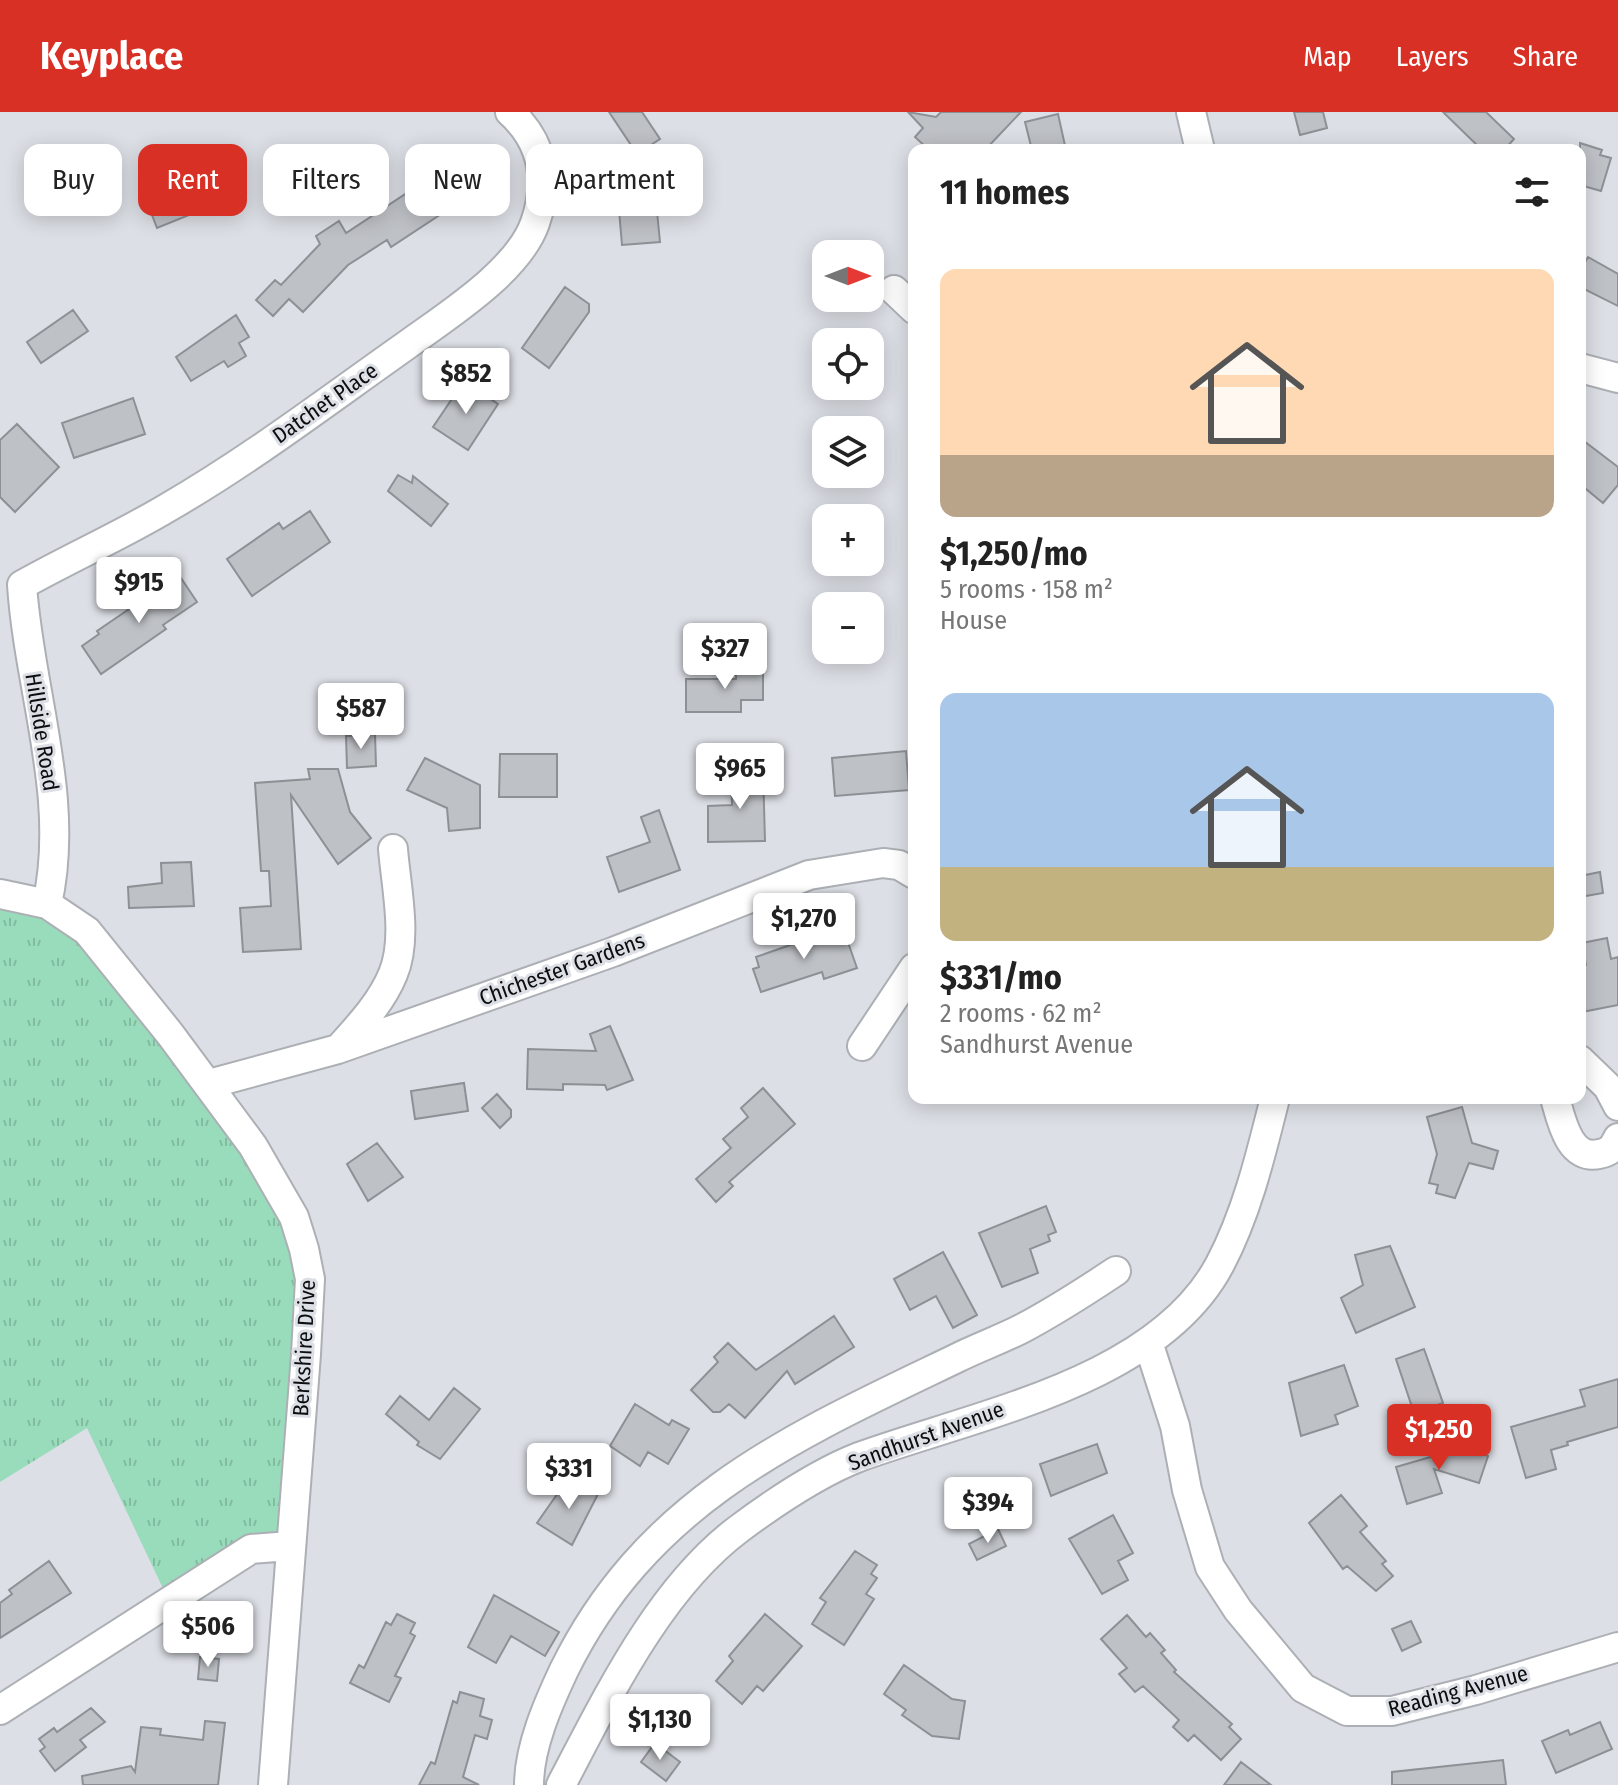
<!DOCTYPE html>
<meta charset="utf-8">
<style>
:root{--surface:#fff;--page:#f6f6f6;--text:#222;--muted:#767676;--accent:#d93025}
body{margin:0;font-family:"Fira Sans Condensed",sans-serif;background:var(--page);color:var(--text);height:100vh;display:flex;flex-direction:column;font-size:30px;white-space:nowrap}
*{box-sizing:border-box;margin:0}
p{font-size:26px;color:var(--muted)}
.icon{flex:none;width:44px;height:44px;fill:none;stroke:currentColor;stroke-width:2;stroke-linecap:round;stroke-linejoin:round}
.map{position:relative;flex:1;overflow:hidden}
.panel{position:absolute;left:908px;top:32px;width:678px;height:960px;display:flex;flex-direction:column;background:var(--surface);border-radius:16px;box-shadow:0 4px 20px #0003}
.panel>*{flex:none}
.guide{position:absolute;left:24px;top:32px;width:760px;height:72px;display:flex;gap:16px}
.needle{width:52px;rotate:90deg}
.buttons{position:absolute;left:812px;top:128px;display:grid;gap:16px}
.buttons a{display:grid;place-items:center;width:72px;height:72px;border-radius:16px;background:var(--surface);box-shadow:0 4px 20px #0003;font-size:40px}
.price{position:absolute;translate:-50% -68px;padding:0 18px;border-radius:8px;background:#fff;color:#222;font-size:26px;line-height:52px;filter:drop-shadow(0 2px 4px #0008)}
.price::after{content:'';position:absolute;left:50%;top:48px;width:24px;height:18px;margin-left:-12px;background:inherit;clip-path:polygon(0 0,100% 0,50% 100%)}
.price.current{background:var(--accent);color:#fff}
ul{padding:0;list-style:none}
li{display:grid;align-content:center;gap:16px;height:424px;padding:0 32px}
li span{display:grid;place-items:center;height:248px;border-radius:16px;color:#555}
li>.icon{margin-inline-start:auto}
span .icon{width:144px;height:144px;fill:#fffc;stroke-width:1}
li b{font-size:34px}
h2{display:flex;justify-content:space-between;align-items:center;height:96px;padding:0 32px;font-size:34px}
.chip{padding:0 28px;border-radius:16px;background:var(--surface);box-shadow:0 4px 20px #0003;font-size:28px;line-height:72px}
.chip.current{background:var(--accent);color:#fff}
header{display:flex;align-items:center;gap:48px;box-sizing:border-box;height:112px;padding:0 40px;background:var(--accent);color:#fff}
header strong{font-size:38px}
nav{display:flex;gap:44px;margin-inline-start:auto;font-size:28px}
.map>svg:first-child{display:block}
</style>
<header>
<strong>Keyplace</strong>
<nav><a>Map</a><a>Layers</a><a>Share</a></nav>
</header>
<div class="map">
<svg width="1618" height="1673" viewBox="0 0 1618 1673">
<defs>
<pattern id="park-tufts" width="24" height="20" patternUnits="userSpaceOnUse" patternTransform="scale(2)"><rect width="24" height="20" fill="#98dcbb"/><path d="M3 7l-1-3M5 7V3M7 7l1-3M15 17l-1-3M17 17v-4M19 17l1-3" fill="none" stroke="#82bca0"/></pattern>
</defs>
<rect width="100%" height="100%" fill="#dcdfe5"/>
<path fill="url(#park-tufts)" d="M 0,782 L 85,817 L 305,1133 L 291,1433 L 168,1487 L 87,1316 L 0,1370 Z"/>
<path fill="#bec1c6" stroke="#8d9195" stroke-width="2" d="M 609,0 L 642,0 L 660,27 L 637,42 Z
M 908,0 L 936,5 L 941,0 L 1021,0 L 985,38 L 929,38 L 915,25 L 923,16 Z
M 1294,0 L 1323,0 L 1327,16 L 1300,23 Z
M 1443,0 L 1486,0 L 1514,27 L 1504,38 L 1482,38 Z
M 1058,2 L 1066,38 L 1032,38 L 1025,10 Z
M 1580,31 L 1602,38 L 1600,43 L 1611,46 L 1601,79 L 1580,73 Z
M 233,49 L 246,80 L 157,116 L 142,77 L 188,57 L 190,67 Z
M 692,56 L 694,86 L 656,89 L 660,130 L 622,133 L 616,63 Z
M 455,60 L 470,83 L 391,135 L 387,128 L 348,153 L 303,200 L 289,187 L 273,204 L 256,188 L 275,168 L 281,173 L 320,132 L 316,124 L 339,109 L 346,121 L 413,77 L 418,85 Z
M 1588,145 L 1618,162 L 1618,194 L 1580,175 L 1580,159 Z
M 565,175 L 589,192 L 589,200 L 549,256 L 522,236 Z
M 73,198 L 88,219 L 41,251 L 27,230 Z
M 236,203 L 249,225 L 239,231 L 246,244 L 228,255 L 224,249 L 191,269 L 176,245 Z
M 464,269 L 498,292 L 468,338 L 433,315 Z
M 133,286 L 145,322 L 74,346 L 62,311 Z
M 17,312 L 59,355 L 15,400 L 0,385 L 0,328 Z
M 1580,326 L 1618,355 L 1618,373 L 1603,391 L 1580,372 Z
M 398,363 L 412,371 L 413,364 L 448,392 L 431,414 L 388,379 Z
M 310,399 L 330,430 L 252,484 L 227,447 L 279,411 L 283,417 Z
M 179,463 L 197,490 L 163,513 L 166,517 L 101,562 L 82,534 L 99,522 L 97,519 Z
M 736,554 L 763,554 L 763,588 L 741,588 L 741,600 L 686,600 L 686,567 L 736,567 Z
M 375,622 L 376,654 L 347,656 L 346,624 Z
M 906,639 L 909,678 L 835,684 L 832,646 Z
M 500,642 L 557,642 L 557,685 L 499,685 Z
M 425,646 L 480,673 L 480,716 L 449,719 L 447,696 L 407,678 Z
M 308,657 L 338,657 L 350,700 L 371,726 L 338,752 L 291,683 L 301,837 L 243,840 L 240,796 L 271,794 L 269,759 L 261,759 L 255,671 L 310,667 Z
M 731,659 L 763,659 L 765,729 L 708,730 L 708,694 L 732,693 Z
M 659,698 L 680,758 L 619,780 L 607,745 L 650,730 L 641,705 Z
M 191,750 L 194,794 L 129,796 L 128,775 L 162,771 L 161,751 Z
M 1600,760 L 1603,781 L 1580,785 L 1580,764 Z
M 810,818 L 815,832 L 845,822 L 857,856 L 824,867 L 822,860 L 761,880 L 753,857 L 759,855 L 756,845 L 793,832 L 791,825 Z
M 1607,826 L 1611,847 L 1618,845 L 1618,893 L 1582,900 L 1580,854 L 1586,853 L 1582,831 Z
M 610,914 L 633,968 L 607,978 L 605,973 L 563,972 L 563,978 L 527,977 L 528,937 L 596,939 L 590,922 Z
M 464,971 L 468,999 L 415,1007 L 411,979 Z
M 763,976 L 795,1012 L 729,1070 L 733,1074 L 716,1090 L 696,1067 L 731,1036 L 723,1027 L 748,1005 L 741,996 Z
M 497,982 L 511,998 L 511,1005 L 500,1016 L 482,996 Z
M 1462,995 L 1472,1031 L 1498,1039 L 1493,1057 L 1469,1051 L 1455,1086 L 1436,1081 L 1438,1073 L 1429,1071 L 1437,1042 L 1427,1005 Z
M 377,1031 L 403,1065 L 368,1089 L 347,1052 Z
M 1046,1094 L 1056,1120 L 1048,1123 L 1050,1129 L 1030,1137 L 1038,1161 L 1002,1175 L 979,1121 Z
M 1390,1134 L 1415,1195 L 1356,1221 L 1341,1186 L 1363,1173 L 1355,1143 Z
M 943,1140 L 977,1203 L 953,1216 L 936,1184 L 910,1198 L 894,1167 Z
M 834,1204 L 854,1235 L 795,1272 L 787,1259 L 745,1306 L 729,1292 L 720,1300 L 713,1300 L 691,1278 L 718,1250 L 714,1245 L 728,1231 L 756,1258 Z
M 1424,1237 L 1443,1291 L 1414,1301 L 1396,1247 Z
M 1344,1253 L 1358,1294 L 1335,1303 L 1338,1312 L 1301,1324 L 1289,1271 Z
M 1618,1267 L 1618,1315 L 1567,1330 L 1568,1333 L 1551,1338 L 1556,1357 L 1526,1366 L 1511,1315 L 1585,1294 L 1580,1278 Z
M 454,1276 L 480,1297 L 440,1347 L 417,1333 L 419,1330 L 386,1302 L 400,1284 L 429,1308 Z
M 635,1292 L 669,1313 L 672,1308 L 689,1317 L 668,1352 L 648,1340 L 640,1354 L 610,1334 Z
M 1097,1332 L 1107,1361 L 1051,1384 L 1040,1352 Z
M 1465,1335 L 1488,1344 L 1479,1371 L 1434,1357 L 1442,1381 L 1407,1392 L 1396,1355 Z
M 578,1366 L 599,1380 L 572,1433 L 537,1411 L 565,1371 L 572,1376 Z
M 1341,1383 L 1367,1414 L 1360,1420 L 1386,1449 L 1382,1452 L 1393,1464 L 1376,1479 L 1347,1454 L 1343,1457 L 1309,1411 Z
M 1113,1403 L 1133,1441 L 1118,1449 L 1128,1468 L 1102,1482 L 1069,1427 Z
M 998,1417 L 1006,1434 L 977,1448 L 969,1432 Z
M 855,1439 L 877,1453 L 871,1462 L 877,1466 L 866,1482 L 874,1487 L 844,1533 L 812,1512 L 826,1490 L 820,1486 Z
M 49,1449 L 71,1481 L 0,1526 L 0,1491 L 12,1482 L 9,1478 Z
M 494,1483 L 559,1520 L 545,1544 L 511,1524 L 496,1551 L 468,1535 Z
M 397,1502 L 415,1511 L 410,1521 L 415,1524 L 395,1564 L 401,1566 L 389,1590 L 350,1571 L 359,1553 L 364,1556 L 386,1510 L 391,1513 Z
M 765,1502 L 802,1534 L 763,1579 L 757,1574 L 742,1592 L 716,1569 L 733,1549 L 729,1544 Z
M 1127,1503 L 1146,1525 L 1150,1521 L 1165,1538 L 1161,1541 L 1176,1558 L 1174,1560 L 1232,1612 L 1229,1615 L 1241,1627 L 1221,1648 L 1194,1623 L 1188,1629 L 1173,1615 L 1179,1608 L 1143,1574 L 1135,1580 L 1119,1562 L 1127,1556 L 1101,1527 Z
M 1411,1509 L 1421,1530 L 1402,1539 L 1392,1517 Z
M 200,1545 L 219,1547 L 217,1569 L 198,1567 Z
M 904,1553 L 952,1587 L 965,1589 L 959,1627 L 932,1624 L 902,1603 L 906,1598 L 884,1582 Z
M 460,1580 L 484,1587 L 480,1604 L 492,1608 L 487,1627 L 475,1623 L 463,1665 L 479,1673 L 419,1673 L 431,1650 L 435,1652 L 453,1589 L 457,1591 Z
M 91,1596 L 105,1610 L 80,1628 L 86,1635 L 55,1659 L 40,1639 L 45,1635 L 39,1627 L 54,1616 L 57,1620 Z
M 205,1609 L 225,1611 L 218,1673 L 83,1673 L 82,1664 L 131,1654 L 135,1660 L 141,1615 L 161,1617 L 160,1623 L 203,1628 Z
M 1600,1610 L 1612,1637 L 1556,1661 L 1542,1629 L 1568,1618 L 1570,1623 Z
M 655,1631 L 680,1650 L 666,1669 L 641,1650 Z
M 1503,1648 L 1506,1673 L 1392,1673 L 1392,1660 Z
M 1241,1650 L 1271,1673 L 1224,1673 Z"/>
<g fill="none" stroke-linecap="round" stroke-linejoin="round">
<defs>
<path id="minor" d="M 1191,0 L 1200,38
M 894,178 L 914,197
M 1580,256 L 1618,266
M 22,473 C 70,446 120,424 167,396 C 250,348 326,290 404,235 C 445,205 518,160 535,111 C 550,68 543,30 510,0
M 22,473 C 29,579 71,686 47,792
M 0,782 L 47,792 L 87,819 L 170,922 L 253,1034 L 294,1105 L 304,1137 L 310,1167 L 306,1242 L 273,1673
M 342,933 C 361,912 382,889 393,862 C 408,826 396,775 393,737
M 862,934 L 914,856
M 1580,948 L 1608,975 L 1618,994
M 209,972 L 338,937 L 613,840 L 809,763 L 883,751 L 899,753 L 914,762
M 1555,986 C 1561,1007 1569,1049 1599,1042 C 1610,1040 1613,1036 1618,1026
M 1148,1230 L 1175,1314 L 1187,1378 L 1210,1455 L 1238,1498 L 1303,1576 L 1347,1599 L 1392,1599 L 1476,1578 L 1618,1535
M 0,1598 L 251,1437 L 290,1434
M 529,1673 C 529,1635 548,1592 564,1558 C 648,1387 795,1324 957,1246 C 979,1235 1002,1227 1023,1216 C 1055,1199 1086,1179 1116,1159
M 561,1673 C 607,1586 659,1476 740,1416 C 775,1390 818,1361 859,1345 C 974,1303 1158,1270 1220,1152 C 1247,1101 1261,1042 1275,986"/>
</defs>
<use href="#minor" stroke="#acb0b5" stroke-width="32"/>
<use href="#minor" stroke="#fff" stroke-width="28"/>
</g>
<g text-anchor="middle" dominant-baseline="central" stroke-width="6" stroke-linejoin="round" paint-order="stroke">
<g font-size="22" fill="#0c0d0e" stroke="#dcdfe5">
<text transform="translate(325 291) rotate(-35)">Datchet Place</text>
<text transform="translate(42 620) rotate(81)">Hillside Road</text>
<text transform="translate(562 857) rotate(-20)">Chichester Gardens</text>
<text transform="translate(304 1236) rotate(-87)">Berkshire Drive</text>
<text transform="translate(926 1324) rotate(-20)">Sandhurst Avenue</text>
<text transform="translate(1458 1579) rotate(-15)">Reading Avenue</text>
</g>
</g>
</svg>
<div class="buttons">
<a><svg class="needle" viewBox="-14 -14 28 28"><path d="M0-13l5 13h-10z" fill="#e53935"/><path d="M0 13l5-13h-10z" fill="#767676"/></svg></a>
<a><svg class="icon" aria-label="locate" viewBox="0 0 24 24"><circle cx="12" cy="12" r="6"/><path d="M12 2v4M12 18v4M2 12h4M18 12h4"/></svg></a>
<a><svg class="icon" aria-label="layers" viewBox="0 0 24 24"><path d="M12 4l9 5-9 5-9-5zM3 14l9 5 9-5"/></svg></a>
<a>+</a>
<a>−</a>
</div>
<b class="price" style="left:466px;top:304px">$852</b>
<b class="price" style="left:139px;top:513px">$915</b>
<b class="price" style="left:725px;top:579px">$327</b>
<b class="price" style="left:361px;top:639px">$587</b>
<b class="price" style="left:740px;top:699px">$965</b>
<b class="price" style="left:804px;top:849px">$1,270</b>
<b class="price current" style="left:1439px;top:1360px">$1,250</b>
<b class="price" style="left:569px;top:1399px">$331</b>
<b class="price" style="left:988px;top:1433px">$394</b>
<b class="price" style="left:208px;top:1557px">$506</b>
<b class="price" style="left:660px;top:1650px">$1,130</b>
<div class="guide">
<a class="chip">Buy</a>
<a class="chip current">Rent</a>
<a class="chip">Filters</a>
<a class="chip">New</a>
<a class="chip">Apartment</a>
</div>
<section class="panel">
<h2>11 homes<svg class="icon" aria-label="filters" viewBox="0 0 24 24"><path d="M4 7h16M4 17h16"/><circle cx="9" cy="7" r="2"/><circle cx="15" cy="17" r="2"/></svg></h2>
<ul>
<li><span style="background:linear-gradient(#ffd9b3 75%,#b9a48a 0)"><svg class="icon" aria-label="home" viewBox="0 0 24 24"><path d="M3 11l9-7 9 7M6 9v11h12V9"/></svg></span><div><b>$1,250/mo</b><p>5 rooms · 158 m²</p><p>House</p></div></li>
<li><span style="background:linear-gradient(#a9c7e8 70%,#c2b280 0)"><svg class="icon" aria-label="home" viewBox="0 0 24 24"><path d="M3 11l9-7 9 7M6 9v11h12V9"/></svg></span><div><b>$331/mo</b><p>2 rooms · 62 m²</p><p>Sandhurst Avenue</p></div></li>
</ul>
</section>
</div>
